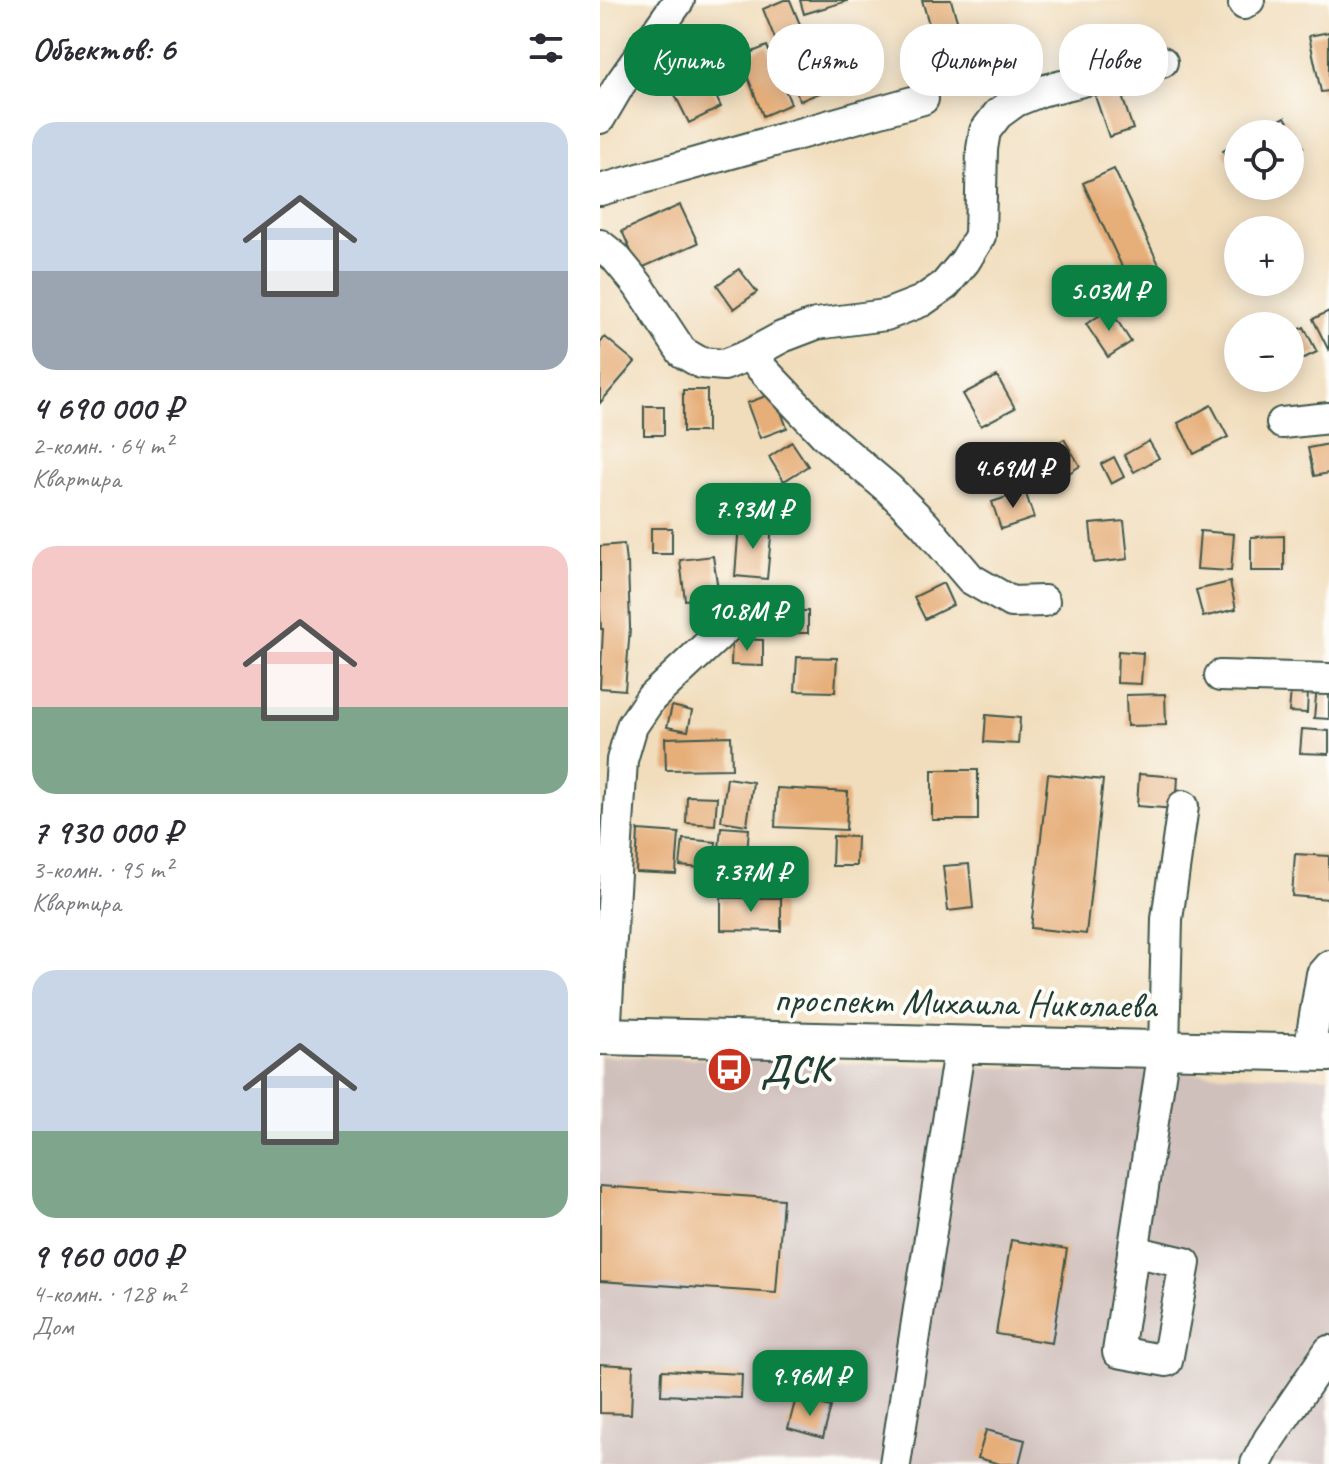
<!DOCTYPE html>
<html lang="ru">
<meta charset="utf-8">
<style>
:root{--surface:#fff;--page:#f7f7f7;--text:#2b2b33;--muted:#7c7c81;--accent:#0b8043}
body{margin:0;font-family:Caveat,sans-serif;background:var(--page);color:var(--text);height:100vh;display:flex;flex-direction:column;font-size:30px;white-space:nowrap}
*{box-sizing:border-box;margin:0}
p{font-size:26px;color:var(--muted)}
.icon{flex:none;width:44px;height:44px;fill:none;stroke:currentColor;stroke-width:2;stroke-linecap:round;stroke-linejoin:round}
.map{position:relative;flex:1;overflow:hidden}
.details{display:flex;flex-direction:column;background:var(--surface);width:600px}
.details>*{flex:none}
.top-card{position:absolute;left:24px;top:24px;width:584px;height:72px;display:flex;gap:16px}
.fabs{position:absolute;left:624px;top:120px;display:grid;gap:16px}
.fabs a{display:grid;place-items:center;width:80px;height:80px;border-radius:50%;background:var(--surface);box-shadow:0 4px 20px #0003;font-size:40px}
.price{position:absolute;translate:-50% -68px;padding:0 18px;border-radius:16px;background:var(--accent);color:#fff;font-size:26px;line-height:52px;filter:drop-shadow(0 2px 4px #0008)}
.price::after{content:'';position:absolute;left:50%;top:48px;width:24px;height:18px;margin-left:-12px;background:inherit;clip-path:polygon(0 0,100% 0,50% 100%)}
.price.current{background:#222;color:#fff}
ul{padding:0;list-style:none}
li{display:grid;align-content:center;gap:16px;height:424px;padding:0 32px}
li span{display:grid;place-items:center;height:248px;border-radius:24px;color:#555}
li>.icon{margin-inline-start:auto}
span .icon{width:144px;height:144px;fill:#fffc;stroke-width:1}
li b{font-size:34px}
h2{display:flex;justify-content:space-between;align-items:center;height:96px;padding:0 32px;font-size:34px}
.chip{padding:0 28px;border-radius:32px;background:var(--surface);box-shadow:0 4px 20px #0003;font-size:28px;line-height:72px}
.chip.current{background:var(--accent);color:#fff}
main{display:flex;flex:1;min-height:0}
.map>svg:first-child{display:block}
</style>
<main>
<section class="details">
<h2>Объектов: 6<svg class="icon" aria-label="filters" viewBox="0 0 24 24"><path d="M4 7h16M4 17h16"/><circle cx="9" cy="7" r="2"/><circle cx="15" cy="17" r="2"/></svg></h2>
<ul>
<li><span style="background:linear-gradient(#c9d6e8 60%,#9aa5b1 0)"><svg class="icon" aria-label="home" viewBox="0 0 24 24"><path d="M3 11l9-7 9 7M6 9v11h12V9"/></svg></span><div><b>4 690 000 ₽</b><p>2-комн. · 64 m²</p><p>Квартира</p></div></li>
<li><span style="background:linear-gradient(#f6c9c9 65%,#7fa58c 0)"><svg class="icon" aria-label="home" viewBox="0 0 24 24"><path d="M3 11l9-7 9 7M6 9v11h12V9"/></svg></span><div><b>7 930 000 ₽</b><p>3-комн. · 95 m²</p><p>Квартира</p></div></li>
<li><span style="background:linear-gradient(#c9d6e8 65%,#7fa58c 0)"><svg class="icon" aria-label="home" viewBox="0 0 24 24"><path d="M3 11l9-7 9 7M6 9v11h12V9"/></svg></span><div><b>9 960 000 ₽</b><p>4-комн. · 128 m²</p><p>Дом</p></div></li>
</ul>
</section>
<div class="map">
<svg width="729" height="1464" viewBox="0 0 729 1464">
<rect width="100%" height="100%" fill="#fdfcf7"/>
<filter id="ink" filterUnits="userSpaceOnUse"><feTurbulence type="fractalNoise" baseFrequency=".0125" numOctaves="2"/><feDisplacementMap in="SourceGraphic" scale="16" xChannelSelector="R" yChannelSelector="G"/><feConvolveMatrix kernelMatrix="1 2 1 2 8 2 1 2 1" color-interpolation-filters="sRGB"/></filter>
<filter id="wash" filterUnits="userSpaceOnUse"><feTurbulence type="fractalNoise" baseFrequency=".006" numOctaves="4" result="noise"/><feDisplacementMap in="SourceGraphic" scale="32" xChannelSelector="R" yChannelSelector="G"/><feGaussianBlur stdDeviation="1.8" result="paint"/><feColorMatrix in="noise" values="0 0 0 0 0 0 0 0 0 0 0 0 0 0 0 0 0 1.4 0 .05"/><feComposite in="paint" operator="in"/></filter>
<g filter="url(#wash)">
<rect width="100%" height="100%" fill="#f1ddbc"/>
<path fill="#d0c0bc" d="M 0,1056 L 729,1077 L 729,1464 L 0,1464 Z"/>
<g id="blocks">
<path fill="#e6ae79" d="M 184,0 L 190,0 L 227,90 L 200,101 L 163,9 Z
M 200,0 L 247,0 L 247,1 L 204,14 Z
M 322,0 L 351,0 L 358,24 L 331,31 Z
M 729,32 L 729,91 L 721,92 L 709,36 Z
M 167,46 L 191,104 L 163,116 L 140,57 Z
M 107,77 L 121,107 L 89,123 L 74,93 Z
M 519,87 L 533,129 L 509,137 L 495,96 Z
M 685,117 L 703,147 L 690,154 L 690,134 L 654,134 Z
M 638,143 L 638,178 L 623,151 Z
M 514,169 L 562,271 L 531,286 L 483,183 Z
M 80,205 L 98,243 L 39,269 L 22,231 Z
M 139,269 L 157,292 L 134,309 L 117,285 Z
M 510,309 L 531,342 L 508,357 L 486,324 Z
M 729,311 L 729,351 L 713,319 Z
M 704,327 L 717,352 L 698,361 L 690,344 L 690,334 Z
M 5,337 L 35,362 L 0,403 L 0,343 Z
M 397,376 L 415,408 L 381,426 L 363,394 Z
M 83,390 L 107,390 L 107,432 L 83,432 Z
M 174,393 L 187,428 L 160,438 L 147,403 Z
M 611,405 L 628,437 L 594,454 L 578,423 Z
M 44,406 L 64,406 L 64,435 L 44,435 Z
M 464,439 L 480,466 L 461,478 L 444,451 Z
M 549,441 L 559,458 L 534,472 L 524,455 Z
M 192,442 L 208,466 L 184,481 L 169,457 Z
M 729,444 L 729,473 L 714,476 L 708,448 Z
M 447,457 L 452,479 L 435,484 L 429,462 Z
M 514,457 L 524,477 L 511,484 L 501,464 Z
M 425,491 L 434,518 L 401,529 L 392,502 Z
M 524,521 L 528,559 L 494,563 L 490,524 Z
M 139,524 L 172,526 L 167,579 L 135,576 Z
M 51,528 L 72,528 L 72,554 L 51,554 Z
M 600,531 L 634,534 L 631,571 L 597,569 Z
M 684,536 L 684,571 L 651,571 L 651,537 Z
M 24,544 L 26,563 L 28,563 L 30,628 L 25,690 L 0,688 L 3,629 L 1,629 L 0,607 L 0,546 Z
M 113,556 L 119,596 L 85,600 L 80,560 Z
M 630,582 L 636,609 L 603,617 L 596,590 Z
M 343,583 L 353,605 L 325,619 L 314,597 Z
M 181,611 L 208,611 L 208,633 L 181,633 Z
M 132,639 L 163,640 L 163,666 L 131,665 Z
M 518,651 L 543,653 L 541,684 L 517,683 Z
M 197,657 L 237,658 L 235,692 L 195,691 Z
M 717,686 L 729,687 L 729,719 L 714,718 Z
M 691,690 L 708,691 L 707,713 L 689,712 Z
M 565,694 L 566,725 L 527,726 L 526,695 Z
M 72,706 L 92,711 L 88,731 L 67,727 Z
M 386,715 L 420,718 L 418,744 L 384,742 Z
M 702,729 L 729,731 L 729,754 L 700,753 Z
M 131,736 L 132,769 L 66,770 L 65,738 Z
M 332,770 L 378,770 L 378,820 L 332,820 Z
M 448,774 L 503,780 L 486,934 L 431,928 Z
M 539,774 L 578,777 L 576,809 L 537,806 Z
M 127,778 L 153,782 L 147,825 L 121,821 Z
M 177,788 L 248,792 L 246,830 L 175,827 Z
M 87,796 L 117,797 L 115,825 L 86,823 Z
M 121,827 L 149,829 L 146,864 L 118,861 Z
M 38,830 L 79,833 L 76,874 L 36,872 Z
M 233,836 L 257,837 L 256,866 L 232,866 Z
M 83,839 L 116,842 L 113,869 L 80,866 Z
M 695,854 L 729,856 L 729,899 L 692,896 Z
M 369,864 L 373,908 L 348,911 L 343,866 Z
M 121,898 L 181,898 L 181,931 L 121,930 Z
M 0,1186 L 183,1199 L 176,1293 L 0,1281 Z
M 411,1240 L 467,1249 L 452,1343 L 396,1334 Z
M 0,1364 L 33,1366 L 31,1414 L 0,1413 Z
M 62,1370 L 142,1374 L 141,1398 L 61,1395 Z
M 196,1398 L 231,1407 L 223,1438 L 188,1428 Z
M 386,1430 L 425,1440 L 419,1464 L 400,1464 L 378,1458 Z"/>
</g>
</g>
<g filter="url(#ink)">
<use href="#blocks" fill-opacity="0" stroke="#3e5548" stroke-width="2"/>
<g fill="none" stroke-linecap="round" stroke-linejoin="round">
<defs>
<path id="minor" d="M 644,4 L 649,0
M 0,118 L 20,84 L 79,0
M 0,190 L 323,99
M 0,245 L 15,257 L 38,285 L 82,352 L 101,363 L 124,365 L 149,355 L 182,337 L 216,324 L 286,315 L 322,301 L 345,285 L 365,261 L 380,236 L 382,149 L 385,131 L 398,114 L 416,101 L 441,91 L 562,62
M 149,355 L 225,435 L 289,489 L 324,524 L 371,579 L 411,602 L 444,601
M 682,423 L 729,418
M 620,676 L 729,679
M 5,1036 L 22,760 L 32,726 L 51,698 L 126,628
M 709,1052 L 722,974 L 729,966
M 533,1251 L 585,1263 L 567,1361 L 518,1352 L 564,1049 L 567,919 L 583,806
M 295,1464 L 360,1044
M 656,1464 L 669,1439 L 729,1351"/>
<path id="major" d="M 0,1036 L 729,1053"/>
</defs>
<use href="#minor" stroke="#3e5548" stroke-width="34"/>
<use href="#major" stroke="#3e5548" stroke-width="40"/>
<use href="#minor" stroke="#fff" stroke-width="30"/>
<use href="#major" stroke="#fff" stroke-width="36"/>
</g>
</g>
<defs>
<symbol id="bus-disc" viewBox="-11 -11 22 22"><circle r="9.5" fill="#c8321e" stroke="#fdfcf7"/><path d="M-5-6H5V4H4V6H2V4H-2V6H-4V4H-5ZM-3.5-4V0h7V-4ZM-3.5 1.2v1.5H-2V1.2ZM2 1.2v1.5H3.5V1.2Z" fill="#fff"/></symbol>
</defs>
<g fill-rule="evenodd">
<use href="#bus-disc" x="104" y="1044" width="51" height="51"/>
</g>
<g text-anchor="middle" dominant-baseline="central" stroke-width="8" stroke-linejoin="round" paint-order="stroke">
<g font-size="38" fill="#1f3d34" stroke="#fdfcf7">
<text transform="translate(365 1002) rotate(1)">проспект Михаила Николаева</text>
</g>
<g font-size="38" font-weight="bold" fill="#1f3d34" stroke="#fdfcf7" text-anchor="start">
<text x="161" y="1069">ДСК</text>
</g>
</g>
</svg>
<div class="fabs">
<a><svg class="icon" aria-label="locate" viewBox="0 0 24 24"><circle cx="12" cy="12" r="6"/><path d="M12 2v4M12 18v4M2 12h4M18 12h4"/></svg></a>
<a>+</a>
<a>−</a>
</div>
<b class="price" style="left:509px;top:333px">5.03M ₽</b>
<b class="price current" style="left:413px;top:510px">4.69M ₽</b>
<b class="price" style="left:153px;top:551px">7.93M ₽</b>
<b class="price" style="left:147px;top:653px">10.8M ₽</b>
<b class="price" style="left:151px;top:914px">7.37M ₽</b>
<b class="price" style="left:210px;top:1418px">9.96M ₽</b>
<div class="top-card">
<a class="chip current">Купить</a>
<a class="chip">Снять</a>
<a class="chip">Фильтры</a>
<a class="chip">Новое</a>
</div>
</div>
</main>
